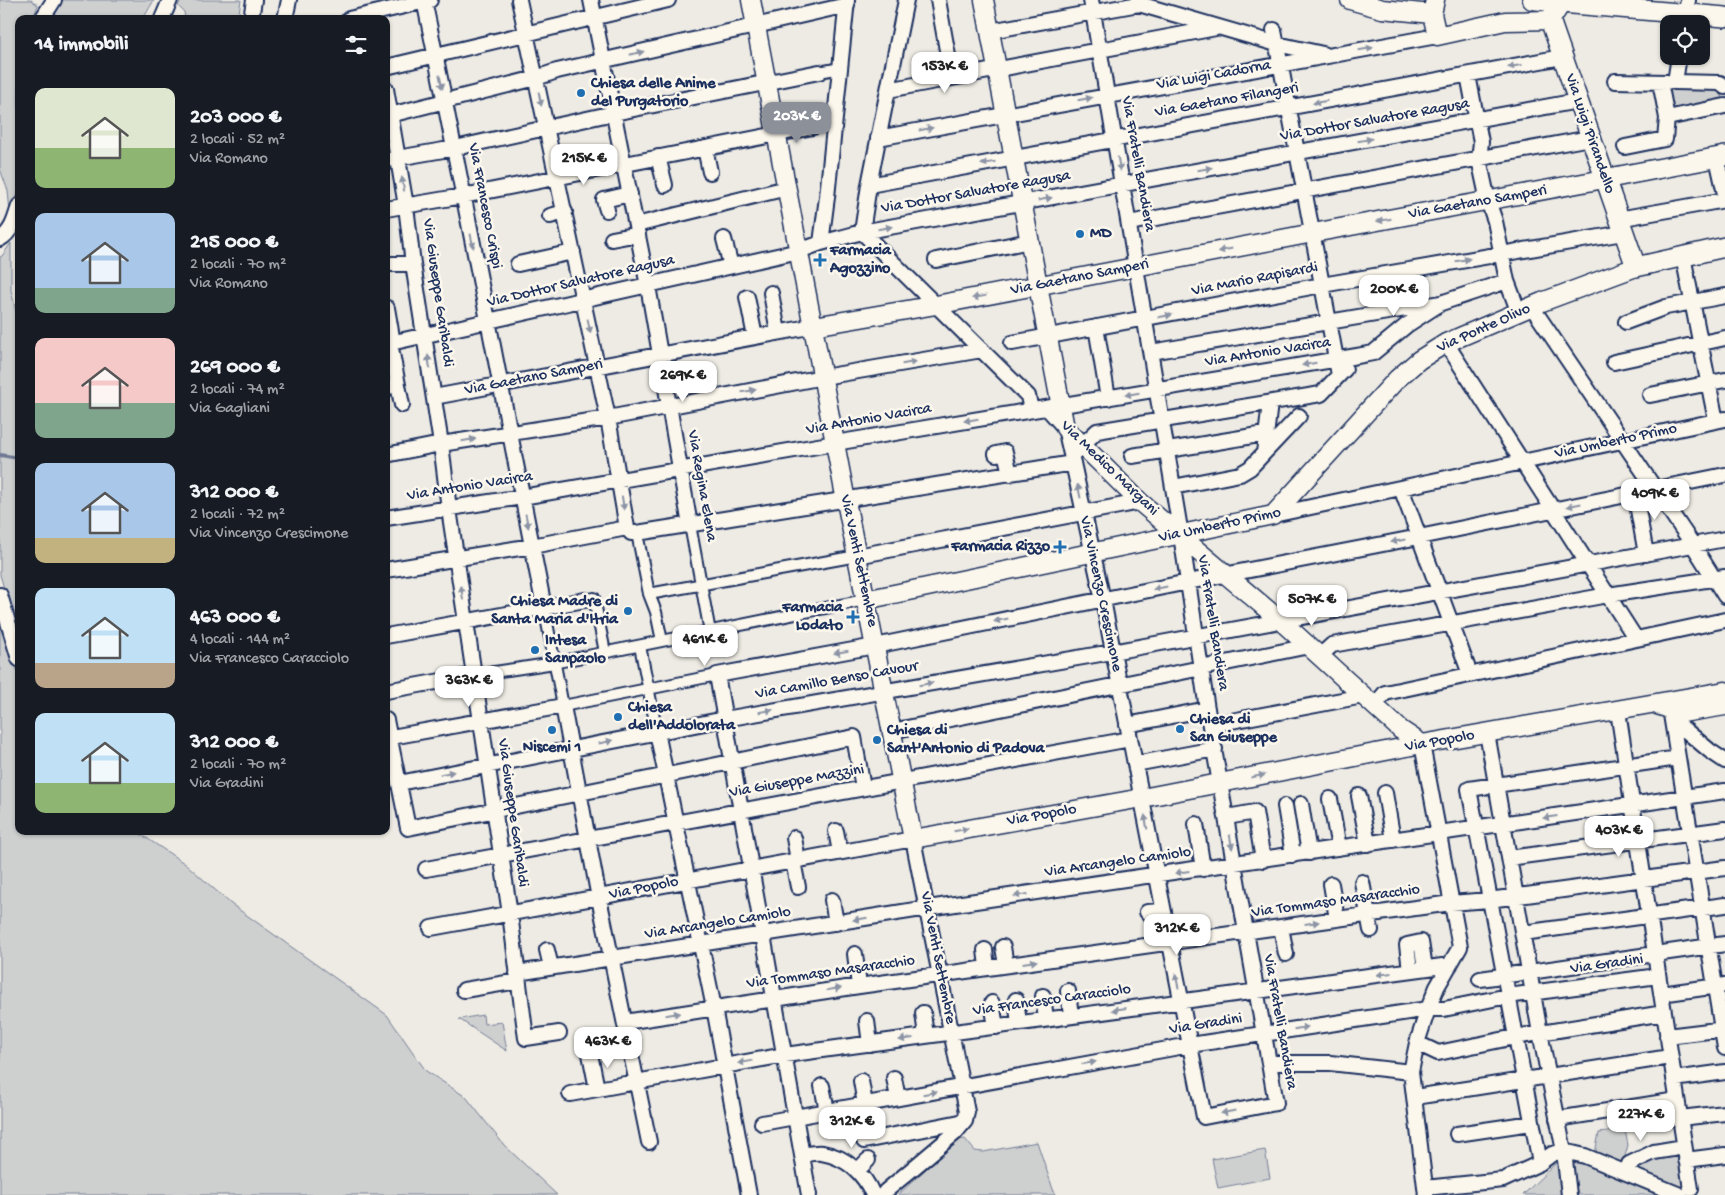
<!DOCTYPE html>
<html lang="it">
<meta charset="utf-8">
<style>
:root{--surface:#171b24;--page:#242831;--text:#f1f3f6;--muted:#9ea1a6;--accent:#8c9099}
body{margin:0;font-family:"Gochi Hand",sans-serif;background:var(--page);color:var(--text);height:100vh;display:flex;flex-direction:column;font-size:19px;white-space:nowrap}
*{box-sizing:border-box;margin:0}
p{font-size:16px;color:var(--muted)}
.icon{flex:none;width:28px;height:28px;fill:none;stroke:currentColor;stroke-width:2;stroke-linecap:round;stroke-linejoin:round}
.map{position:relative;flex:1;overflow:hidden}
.details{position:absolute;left:15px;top:15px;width:375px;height:820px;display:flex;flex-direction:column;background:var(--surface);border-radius:10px;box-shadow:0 1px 4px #0004}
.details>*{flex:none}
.tools{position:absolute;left:1660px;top:15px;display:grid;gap:10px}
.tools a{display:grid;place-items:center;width:50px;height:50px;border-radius:10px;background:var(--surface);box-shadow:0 1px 4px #0004;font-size:25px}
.price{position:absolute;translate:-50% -42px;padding:0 11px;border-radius:10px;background:#fff;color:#222;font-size:16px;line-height:32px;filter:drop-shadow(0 1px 2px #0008)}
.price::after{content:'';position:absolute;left:50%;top:30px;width:15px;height:11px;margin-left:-8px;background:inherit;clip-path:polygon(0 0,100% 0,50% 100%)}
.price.selected{background:var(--accent);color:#fff}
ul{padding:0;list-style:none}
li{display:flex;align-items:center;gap:15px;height:125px;padding:0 20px}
li span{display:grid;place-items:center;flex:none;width:140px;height:100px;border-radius:10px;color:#555}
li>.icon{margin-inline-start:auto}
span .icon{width:60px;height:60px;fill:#fffc;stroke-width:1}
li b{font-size:21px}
h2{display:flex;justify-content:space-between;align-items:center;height:60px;padding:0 20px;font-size:21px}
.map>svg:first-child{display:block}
</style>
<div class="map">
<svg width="1725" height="1195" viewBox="0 0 1725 1195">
<rect width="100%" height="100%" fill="#eeebe4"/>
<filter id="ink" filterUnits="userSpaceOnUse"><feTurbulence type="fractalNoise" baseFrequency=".02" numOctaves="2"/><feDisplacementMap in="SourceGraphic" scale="10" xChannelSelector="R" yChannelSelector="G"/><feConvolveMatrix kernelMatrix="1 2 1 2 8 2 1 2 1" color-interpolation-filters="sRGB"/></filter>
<g filter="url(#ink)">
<path fill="#cecfcf" stroke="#747f96" d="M 0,0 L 31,0 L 38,5 L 33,19 L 19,19 L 19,189 L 14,209 L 10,212 L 8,191 L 0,169 Z
M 62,0 L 154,0 L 143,19 L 48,19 L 50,13 Z
M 181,0 L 241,0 L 238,19 L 185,19 L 184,12 L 178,6 Z
M 1668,87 L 1716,89 L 1722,94 L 1723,103 L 1674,112 L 1669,109 Z
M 11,243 L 11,290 L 19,324 L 19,638 L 0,575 L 0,257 L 2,256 Z
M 0,611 L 19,676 L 19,831 L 136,831 L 187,865 L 231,904 L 387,1015 L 426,1071 L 466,1097 L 504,1145 L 557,1195 L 0,1195 Z
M 483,1015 L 484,1024 L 502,1022 L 507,1051 L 459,1019 Z
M 1625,1130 L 1628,1145 L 1624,1160 L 1620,1162 L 1596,1154 L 1596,1148 L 1599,1133 Z
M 965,1139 L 975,1151 L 983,1152 L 1037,1142 L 1055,1195 L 898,1195 L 957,1140 Z
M 1265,1150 L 1270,1178 L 1218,1188 L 1212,1159 Z
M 1678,1152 C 1684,1161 1686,1180 1683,1190 L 1638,1172 L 1636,1168 L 1642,1163 Z
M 1570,1159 C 1588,1163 1647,1180 1654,1195 L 1577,1195 Z
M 1558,1161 L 1564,1195 L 1523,1195 Z"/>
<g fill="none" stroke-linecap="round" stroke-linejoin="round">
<path stroke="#6d7892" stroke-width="4" d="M 0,455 L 19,458"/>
<defs>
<path id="pedestrian" d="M 819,72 L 841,68
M 813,127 L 835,123
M 690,525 L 710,632
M 637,533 L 649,594 L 656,612 L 662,641
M 649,594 L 857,556
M 585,600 L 594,598 L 605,652
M 544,607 L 563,706 L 717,675
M 640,646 L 657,732
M 474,675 L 548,664 L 865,600"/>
<path id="minor" d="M 424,0 C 466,202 504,405 544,607
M 519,0 L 608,418 L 627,528
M 591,0 L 648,286 L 690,525
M 906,0 L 869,185 L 862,232 L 1028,396 L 1031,410
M 938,0 L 952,78
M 42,19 L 54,0
M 162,19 L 170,0
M 251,19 L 254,0
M 285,19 L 289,0
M 349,19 L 430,0
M 1684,24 L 1688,0
M 1274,30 L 1339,375
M 990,31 L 1139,4 L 1277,44 L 1323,54
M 1679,56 L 1675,82 L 1720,83 L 1725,87
M 386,67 L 668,0
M 1468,75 L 1481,142 L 1479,159 L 1488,201 L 1495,221 L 1507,281 L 1519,313
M 1615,81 L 1667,82
M 386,89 L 406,206 L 413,264 L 441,444 L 449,509 L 510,914 L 526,1038 L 559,1033
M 888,90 L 1216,28
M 386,116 L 536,78 L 557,71 L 847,5
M 1667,118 L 1725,106
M 878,138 L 1437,36
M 1625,147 L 1665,139 L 1667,118 L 1660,82
M 705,148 L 710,172
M 658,157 L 665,185
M 1717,158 L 1725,194
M 386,160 L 455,148 L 614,113 L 819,72
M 869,185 L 1562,57
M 386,209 L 463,196 L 813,127
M 607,210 L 604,200 L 630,194
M 550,216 L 565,212
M 1618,219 L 1725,200
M 1129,223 L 1590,138
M 636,225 L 787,188
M 0,239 C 12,232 15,219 19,206
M 612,239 L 638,234
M 724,239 L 731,266
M 821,243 L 827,197 L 847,0
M 1683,256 L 1716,421
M 936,260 L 1030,241
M 386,264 L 413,264
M 518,264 L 573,252
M 771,293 L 778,332
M 747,297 L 755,337
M 1532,307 L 1693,545 L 1725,596
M 387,308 L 393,343
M 1626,322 L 1666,307 L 1725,296
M 1096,327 L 1108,398
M 1012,343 L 1322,285 L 1623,233
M 1446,343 L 1636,639
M 386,344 L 799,251 L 821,243 L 862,232 L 1578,101
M 1151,352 L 1441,303 L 1507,281
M 1614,362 L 1725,338
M 398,385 L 402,405
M 386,387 L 398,385 L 390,343
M 1650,395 L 1725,380
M 434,397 L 814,326
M 1047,408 L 1065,428 L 1073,463 L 1103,600 L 1204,1117 L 1276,1103 L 1207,709 L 1181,535 L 1091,0
M 1075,452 L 1097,431 L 1321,394 L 1345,369
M 1264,453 L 1299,416
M 996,454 L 1005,452 L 1010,474
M 386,455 L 441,444 L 608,418 L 823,377 L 982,350
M 1132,456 L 1265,434
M 1173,487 L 1240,474 L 1250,468 L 1264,453 L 1270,403
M 1401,488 L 1470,674
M 1635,493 L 1646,554
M 1273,515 L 1725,419
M 386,518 L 522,497 L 835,443 L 1357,356 L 1373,353 L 1407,325 L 1441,303
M 627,528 L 631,533 L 637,533 L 1073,463
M 857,556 L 1140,502
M 386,570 L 532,546 L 627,528
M 0,595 L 19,659
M 386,636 L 585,600
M 1320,656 L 1332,645 L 1608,595 L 1725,577
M 386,691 L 474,675
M 1669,702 L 1725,1048
M 1374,706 L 1385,693 L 1725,620
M 1618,711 L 1691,1189
M 1672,719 L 1710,751 L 1725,761
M 386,720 L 408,828 L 854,737 L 863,788
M 1127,725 L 1207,709
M 1210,725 L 1363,696
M 892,731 L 1309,646
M 657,732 L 714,1008 L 749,1195
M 1487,733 L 1540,1033 L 1564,1151 L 1569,1195
M 386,738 L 563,706 L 599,898 L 649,1142
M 1422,744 L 1460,947 L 1437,987 L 1428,1009 L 1417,1043 L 1411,1072 L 1426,1195
M 1135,764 L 1215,749
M 399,783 L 725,719 L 1112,652 L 1725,539
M 1385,793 L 1393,840
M 1359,796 L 1368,844
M 1330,799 L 1339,848
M 1301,804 L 1309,853
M 1285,806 L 1293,855
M 1227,817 L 1255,812 L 1263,860
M 1196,824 L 1203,869
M 836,831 L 840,852
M 794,838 L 798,860
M 1509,858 L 1725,829
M 793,861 L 798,887
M 426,869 L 1130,739
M 1362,882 L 1371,930
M 1331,884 L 1337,919
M 832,900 L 836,923
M 1147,912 L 1162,911
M 1281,927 L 1286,954
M 431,928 L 913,839 L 967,1112 L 965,1121 L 955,1133 L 886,1191 L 883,1195
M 1523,933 L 1725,905
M 1003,947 L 1006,965
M 547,950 L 551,967
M 985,950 L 987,967
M 855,954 L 859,986
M 1410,970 L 1407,945 L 1421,942 L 1425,968
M 517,973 L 928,908 L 1725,791
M 1480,979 L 1725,944
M 464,990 L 518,981
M 1068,991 L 1071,1016
M 1661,994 L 1725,985
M 1043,996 L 1046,1019
M 1016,1000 L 1019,1023
M 992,1003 L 996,1027
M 923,1013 L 926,1036
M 867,1021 L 870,1044
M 625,1022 L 859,986 L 1451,903 L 1489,900 L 1725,868
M 1667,1036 L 1725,1029
M 1417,1043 L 1438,1053 L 1515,1037 L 1664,1013
M 590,1054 L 597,1089
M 1269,1063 L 1330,1063 L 1411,1072
M 894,1078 L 898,1098
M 1674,1079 L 1725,1072
M 861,1081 L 865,1104
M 822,1086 L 827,1111
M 570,1094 L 785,1055 L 1450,965
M 1415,1097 L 1670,1057
M 1680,1118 L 1725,1113
M 1557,1119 L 1677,1100
M 762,1123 L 1190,1045 L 1428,1009 L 1444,1009 L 1508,996 L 1658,976
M 1457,1134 L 1532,1123
M 864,1141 L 965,1121
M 802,1155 C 808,1154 816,1152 822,1153 C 846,1157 864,1173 873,1195
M 1686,1160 L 1725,1155
M 1540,1163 L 1469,789 L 1678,758
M 857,1171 L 868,1160
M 1627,1173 L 1629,1164 L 1654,1152 L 1684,1147
M 1425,1188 L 1503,1180 L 1540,1163 L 1552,1154 L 1564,1151 L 1585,1156 L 1680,1195
M 809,1195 L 717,675 L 875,646 L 1188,582 L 1419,537 L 1725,475"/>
<path id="tertiary" d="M 751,0 L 846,501 L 913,839 L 1142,798 L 1422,744 L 1725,691
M 984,0 L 1065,428 L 1140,502 L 1281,621 L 1401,730 L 1422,744
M 1350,0 L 1382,9 L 1432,14
M 1435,0 L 1432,14 L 1437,36 L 1505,21 L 1550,20
M 1532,0 L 1561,3
M 814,326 L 936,305 L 1313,233 L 1604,179
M 865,600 L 1273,515 L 1397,379 L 1419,360 L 1446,343 L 1542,302 L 1636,267
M 1657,705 L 1682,713 L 1725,706"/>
<path id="secondary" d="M 1725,17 L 1561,3 L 1550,20 L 1636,267 L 1725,247
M 1604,179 L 1725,156"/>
</defs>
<use href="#pedestrian" stroke="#1b2f5e" stroke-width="14"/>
<use href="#minor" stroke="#1b2f5e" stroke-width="18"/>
<use href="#tertiary" stroke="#1b2f5e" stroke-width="21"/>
<use href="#secondary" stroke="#1b2f5e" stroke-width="22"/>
<use href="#pedestrian" stroke="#fbf7ec" stroke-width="10"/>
<use href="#minor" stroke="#fbf7ec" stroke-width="14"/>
<use href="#tertiary" stroke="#fbf7ec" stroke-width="18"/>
<use href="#secondary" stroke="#fbf7ec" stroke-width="19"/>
</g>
<defs><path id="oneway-solid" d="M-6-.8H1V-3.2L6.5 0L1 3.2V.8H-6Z" transform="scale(1.25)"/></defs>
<g fill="#8b93a5">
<use href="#oneway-solid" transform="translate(1366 49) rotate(-10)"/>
<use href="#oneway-solid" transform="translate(637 53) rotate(-13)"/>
<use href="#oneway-solid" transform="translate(1515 66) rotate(170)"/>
<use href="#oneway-solid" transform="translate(441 82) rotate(78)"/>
<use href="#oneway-solid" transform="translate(540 99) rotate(79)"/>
<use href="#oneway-solid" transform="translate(1085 99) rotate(-10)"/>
<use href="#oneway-solid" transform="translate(1320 102) rotate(170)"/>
<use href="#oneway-solid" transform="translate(926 129) rotate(-11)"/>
<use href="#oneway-solid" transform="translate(1365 140) rotate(-10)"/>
<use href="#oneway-solid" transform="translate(988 163) rotate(170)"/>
<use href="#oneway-solid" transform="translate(1119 164) rotate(80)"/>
<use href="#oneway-solid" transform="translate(1205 169) rotate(-10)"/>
<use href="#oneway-solid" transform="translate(403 184) rotate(-99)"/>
<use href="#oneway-solid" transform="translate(1045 199) rotate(-11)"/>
<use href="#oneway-solid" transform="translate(1384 220) rotate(170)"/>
<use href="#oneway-solid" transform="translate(885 228) rotate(-10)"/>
<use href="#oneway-solid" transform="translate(472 241) rotate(78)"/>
<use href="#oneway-solid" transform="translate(1225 250) rotate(169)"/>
<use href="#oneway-solid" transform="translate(1463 260) rotate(-10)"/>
<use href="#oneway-solid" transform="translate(979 297) rotate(169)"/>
<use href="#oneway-solid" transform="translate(1165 316) rotate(-11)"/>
<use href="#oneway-solid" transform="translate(589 326) rotate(79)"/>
<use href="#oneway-solid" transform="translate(429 362) rotate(-99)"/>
<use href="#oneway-solid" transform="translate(909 363) rotate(-10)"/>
<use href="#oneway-solid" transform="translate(1309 364) rotate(170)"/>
<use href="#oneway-solid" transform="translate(749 391) rotate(-10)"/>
<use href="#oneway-solid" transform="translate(1132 394) rotate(171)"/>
<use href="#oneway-solid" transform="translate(971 420) rotate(171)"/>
<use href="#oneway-solid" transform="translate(469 440) rotate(-9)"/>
<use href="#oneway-solid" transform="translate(1079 491) rotate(-102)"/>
<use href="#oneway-solid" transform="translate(623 503) rotate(81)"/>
<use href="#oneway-solid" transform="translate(1574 505) rotate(168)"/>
<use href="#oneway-solid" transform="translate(527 521) rotate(78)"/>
<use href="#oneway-solid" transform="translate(1398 541) rotate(169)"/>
<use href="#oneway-solid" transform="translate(1160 588) rotate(168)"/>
<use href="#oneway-solid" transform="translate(462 593) rotate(-99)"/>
<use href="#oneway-solid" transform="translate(1001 620) rotate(168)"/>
<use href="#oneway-solid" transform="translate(841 652) rotate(170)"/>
<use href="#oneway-solid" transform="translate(926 684) rotate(-10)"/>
<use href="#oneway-solid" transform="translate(766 711) rotate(-10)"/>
<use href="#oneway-solid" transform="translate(606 742) rotate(-12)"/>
<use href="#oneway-solid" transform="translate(447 773) rotate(-11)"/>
<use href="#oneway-solid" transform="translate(1258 776) rotate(-11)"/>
<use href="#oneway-solid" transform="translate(1550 817) rotate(172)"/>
<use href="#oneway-solid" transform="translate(1146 822) rotate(-100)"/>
<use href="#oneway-solid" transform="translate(961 830) rotate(-10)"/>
<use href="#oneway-solid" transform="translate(1231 842) rotate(80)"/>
<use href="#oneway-solid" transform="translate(1182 872) rotate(172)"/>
<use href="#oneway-solid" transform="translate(1021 895) rotate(172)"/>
<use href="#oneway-solid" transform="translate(860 919) rotate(171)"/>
<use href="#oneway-solid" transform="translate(1312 923) rotate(-8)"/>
<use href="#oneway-solid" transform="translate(1030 962) rotate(-8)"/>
<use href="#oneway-solid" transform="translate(1384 974) rotate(173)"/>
<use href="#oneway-solid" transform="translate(1177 981) rotate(-102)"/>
<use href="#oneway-solid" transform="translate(834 989) rotate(-9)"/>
<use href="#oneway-solid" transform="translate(1119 1009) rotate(172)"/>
<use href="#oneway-solid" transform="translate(673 1014) rotate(-9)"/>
<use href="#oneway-solid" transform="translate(1301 1028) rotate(-9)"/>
<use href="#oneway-solid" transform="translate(906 1039) rotate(172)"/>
<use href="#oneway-solid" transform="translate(745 1062) rotate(170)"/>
<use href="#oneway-solid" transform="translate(1089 1063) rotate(-10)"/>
<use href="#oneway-solid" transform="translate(930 1093) rotate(-10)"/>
<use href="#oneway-solid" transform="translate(1228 1112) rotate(169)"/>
</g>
</g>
<g fill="#1f6fb2" stroke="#fbf7ec" stroke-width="2">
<circle cx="581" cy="93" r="5"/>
<circle cx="1080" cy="234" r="5"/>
<path d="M817.5 252.5h5v5h5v5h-5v5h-5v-5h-5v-5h5z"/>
<path d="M1057.5 539.5h5v5h5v5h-5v5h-5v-5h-5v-5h5z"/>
<circle cx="628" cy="611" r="5"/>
<path d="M850.5 609.5h5v5h5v5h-5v5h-5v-5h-5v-5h5z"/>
<circle cx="535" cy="650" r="5"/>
<circle cx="618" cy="717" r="5"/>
<circle cx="1180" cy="729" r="5"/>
<circle cx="552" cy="730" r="5"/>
<circle cx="877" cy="740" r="5"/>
</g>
<g text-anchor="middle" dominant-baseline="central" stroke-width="5" stroke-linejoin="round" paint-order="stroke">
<g font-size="16" fill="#1b2f5e" stroke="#fbf7ec">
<text transform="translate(1214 76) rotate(-10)">Via Luigi Cadorna</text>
<text transform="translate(1227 101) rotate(-10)">Via Gaetano Filangeri</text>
<text transform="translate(1375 121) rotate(-10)">Via Dottor Salvatore Ragusa</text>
<text transform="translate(1589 134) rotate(71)">Via Luigi Pirandello</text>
<text transform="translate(1137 164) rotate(80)">Via Fratelli Bandiera</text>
<text transform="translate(976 193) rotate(-10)">Via Dottor Salvatore Ragusa</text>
<text transform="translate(1478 203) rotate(-10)">Via Gaetano Samperi</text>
<text transform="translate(484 206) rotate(79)">Via Francesco Crispi</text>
<text transform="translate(1080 278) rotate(-11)">Via Gaetano Samperi</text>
<text transform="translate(1255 280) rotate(-11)">Via Mario Rapisardi</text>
<text transform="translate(581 282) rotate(-13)">Via Dottor Salvatore Ragusa</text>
<text transform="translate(437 293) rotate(82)">Via Giuseppe Garibaldi</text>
<text transform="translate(1484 329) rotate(-24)">Via Ponte Olivo</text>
<text transform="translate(1268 353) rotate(-9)">Via Antonio Vacirca</text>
<text transform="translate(534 378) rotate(-11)">Via Gaetano Samperi</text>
<text transform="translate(869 420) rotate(-10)">Via Antonio Vacirca</text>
<text transform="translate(1616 442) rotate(-12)">Via Umberto Primo</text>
<text transform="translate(1109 469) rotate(44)">Via Medico Margani</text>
<text transform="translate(701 486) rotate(80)">Via Regina Elena</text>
<text transform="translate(470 487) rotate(-9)">Via Antonio Vacirca</text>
<text transform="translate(1220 526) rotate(-12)">Via Umberto Primo</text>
<text transform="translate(858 561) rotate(78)">Via Venti Settembre</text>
<text transform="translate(1100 594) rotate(78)">Via Vincenzo Crescimone</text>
<text transform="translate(1212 623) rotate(81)">Via Fratelli Bandiera</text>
<text transform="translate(837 681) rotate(-10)">Via Camillo Benso Cavour</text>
<text transform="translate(1440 742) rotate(-10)">Via Popolo</text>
<text transform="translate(797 782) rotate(-10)">Via Giuseppe Mazzini</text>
<text transform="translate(512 813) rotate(82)">Via Giuseppe Garibaldi</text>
<text transform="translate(1042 816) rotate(-10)">Via Popolo</text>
<text transform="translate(1118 863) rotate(-8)">Via Arcangelo Camiolo</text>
<text transform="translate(644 889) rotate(-11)">Via Popolo</text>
<text transform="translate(1336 902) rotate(-8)">Via Tommaso Masaracchio</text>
<text transform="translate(718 924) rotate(-9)">Via Arcangelo Camiolo</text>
<text transform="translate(937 958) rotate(79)">Via Venti Settembre</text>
<text transform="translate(1607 965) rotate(-8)">Via Gradini</text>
<text transform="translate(831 973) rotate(-8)">Via Tommaso Masaracchio</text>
<text transform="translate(1052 1001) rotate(-8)">Via Francesco Caracciolo</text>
<text transform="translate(1279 1022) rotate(80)">Via Fratelli Bandiera</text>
<text transform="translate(1206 1025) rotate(-9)">Via Gradini</text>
</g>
<g font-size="16" font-weight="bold" fill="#1b2f5e" stroke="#fbf7ec" text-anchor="start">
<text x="591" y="84">Chiesa delle Anime<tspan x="591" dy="18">del Purgatorio</tspan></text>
<text x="1090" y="234">MD</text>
<text x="830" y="251">Farmacia<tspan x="830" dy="18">Agozzino</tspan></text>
<text x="1050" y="547" text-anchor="end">Farmacia Rizzo</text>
<text x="618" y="602" text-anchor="end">Chiesa Madre di<tspan x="618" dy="18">Santa Maria d'Itria</tspan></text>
<text x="843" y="608" text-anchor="end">Farmacia<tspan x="843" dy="18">Lodato</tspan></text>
<text x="545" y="641">Intesa<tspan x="545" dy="18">Sanpaolo</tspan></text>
<text x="628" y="708">Chiesa<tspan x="628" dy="18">dell'Addolorata</tspan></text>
<text x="1190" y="720">Chiesa di<tspan x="1190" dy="18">San Giuseppe</tspan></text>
<text x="887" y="731">Chiesa di<tspan x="887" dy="18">Sant'Antonio di Padova</tspan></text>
<text x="552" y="748" text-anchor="middle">Niscemi 1</text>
</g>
</g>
</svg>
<div class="tools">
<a><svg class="icon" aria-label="locate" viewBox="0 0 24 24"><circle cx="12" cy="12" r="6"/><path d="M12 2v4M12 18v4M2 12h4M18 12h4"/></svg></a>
</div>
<b class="price" style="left:945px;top:94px">153K €</b>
<b class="price selected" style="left:797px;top:144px">203K €</b>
<b class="price" style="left:584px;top:186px">215K €</b>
<b class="price" style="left:1394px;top:317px">200K €</b>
<b class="price" style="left:683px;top:403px">269K €</b>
<b class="price" style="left:1655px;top:521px">409K €</b>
<b class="price" style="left:1312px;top:627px">507K €</b>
<b class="price" style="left:705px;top:667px">461K €</b>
<b class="price" style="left:469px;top:708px">363K €</b>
<b class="price" style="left:1619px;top:858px">403K €</b>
<b class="price" style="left:1177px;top:956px">312K €</b>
<b class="price" style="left:608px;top:1069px">463K €</b>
<b class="price" style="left:1641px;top:1142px">227K €</b>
<b class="price" style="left:852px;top:1149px">312K €</b>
<section class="details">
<h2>14 immobili<svg class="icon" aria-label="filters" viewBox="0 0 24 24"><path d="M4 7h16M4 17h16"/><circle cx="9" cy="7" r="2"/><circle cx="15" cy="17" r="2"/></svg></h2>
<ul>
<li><span style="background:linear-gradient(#dfe7d0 60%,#8fb573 0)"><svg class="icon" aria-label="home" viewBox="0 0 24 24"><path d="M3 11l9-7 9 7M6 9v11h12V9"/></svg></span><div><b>203 000 €</b><p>2 locali · 52 m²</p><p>Via Romano</p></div></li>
<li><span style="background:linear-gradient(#a9c7e8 75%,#7fa58c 0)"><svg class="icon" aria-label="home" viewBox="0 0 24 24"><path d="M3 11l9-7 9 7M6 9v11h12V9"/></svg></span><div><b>215 000 €</b><p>2 locali · 70 m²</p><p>Via Romano</p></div></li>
<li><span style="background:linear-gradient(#f6c9c9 65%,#7fa58c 0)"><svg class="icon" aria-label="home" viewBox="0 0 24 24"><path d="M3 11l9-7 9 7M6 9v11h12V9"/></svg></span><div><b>269 000 €</b><p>2 locali · 74 m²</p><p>Via Gagliani</p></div></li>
<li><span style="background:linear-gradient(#a9c7e8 75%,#c2b280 0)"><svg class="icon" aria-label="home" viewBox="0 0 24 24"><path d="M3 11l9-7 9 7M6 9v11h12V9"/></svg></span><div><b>312 000 €</b><p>2 locali · 72 m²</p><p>Via Vincenzo Crescimone</p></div></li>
<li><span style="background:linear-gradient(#bfe0f5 75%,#b9a48a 0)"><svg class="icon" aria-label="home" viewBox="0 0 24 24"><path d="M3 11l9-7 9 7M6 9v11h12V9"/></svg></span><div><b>463 000 €</b><p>4 locali · 144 m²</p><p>Via Francesco Caracciolo</p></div></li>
<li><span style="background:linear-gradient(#bfe0f5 70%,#8fb573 0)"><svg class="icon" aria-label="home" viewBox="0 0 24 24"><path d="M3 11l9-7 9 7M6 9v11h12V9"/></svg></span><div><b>312 000 €</b><p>2 locali · 70 m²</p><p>Via Gradini</p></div></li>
</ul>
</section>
</div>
